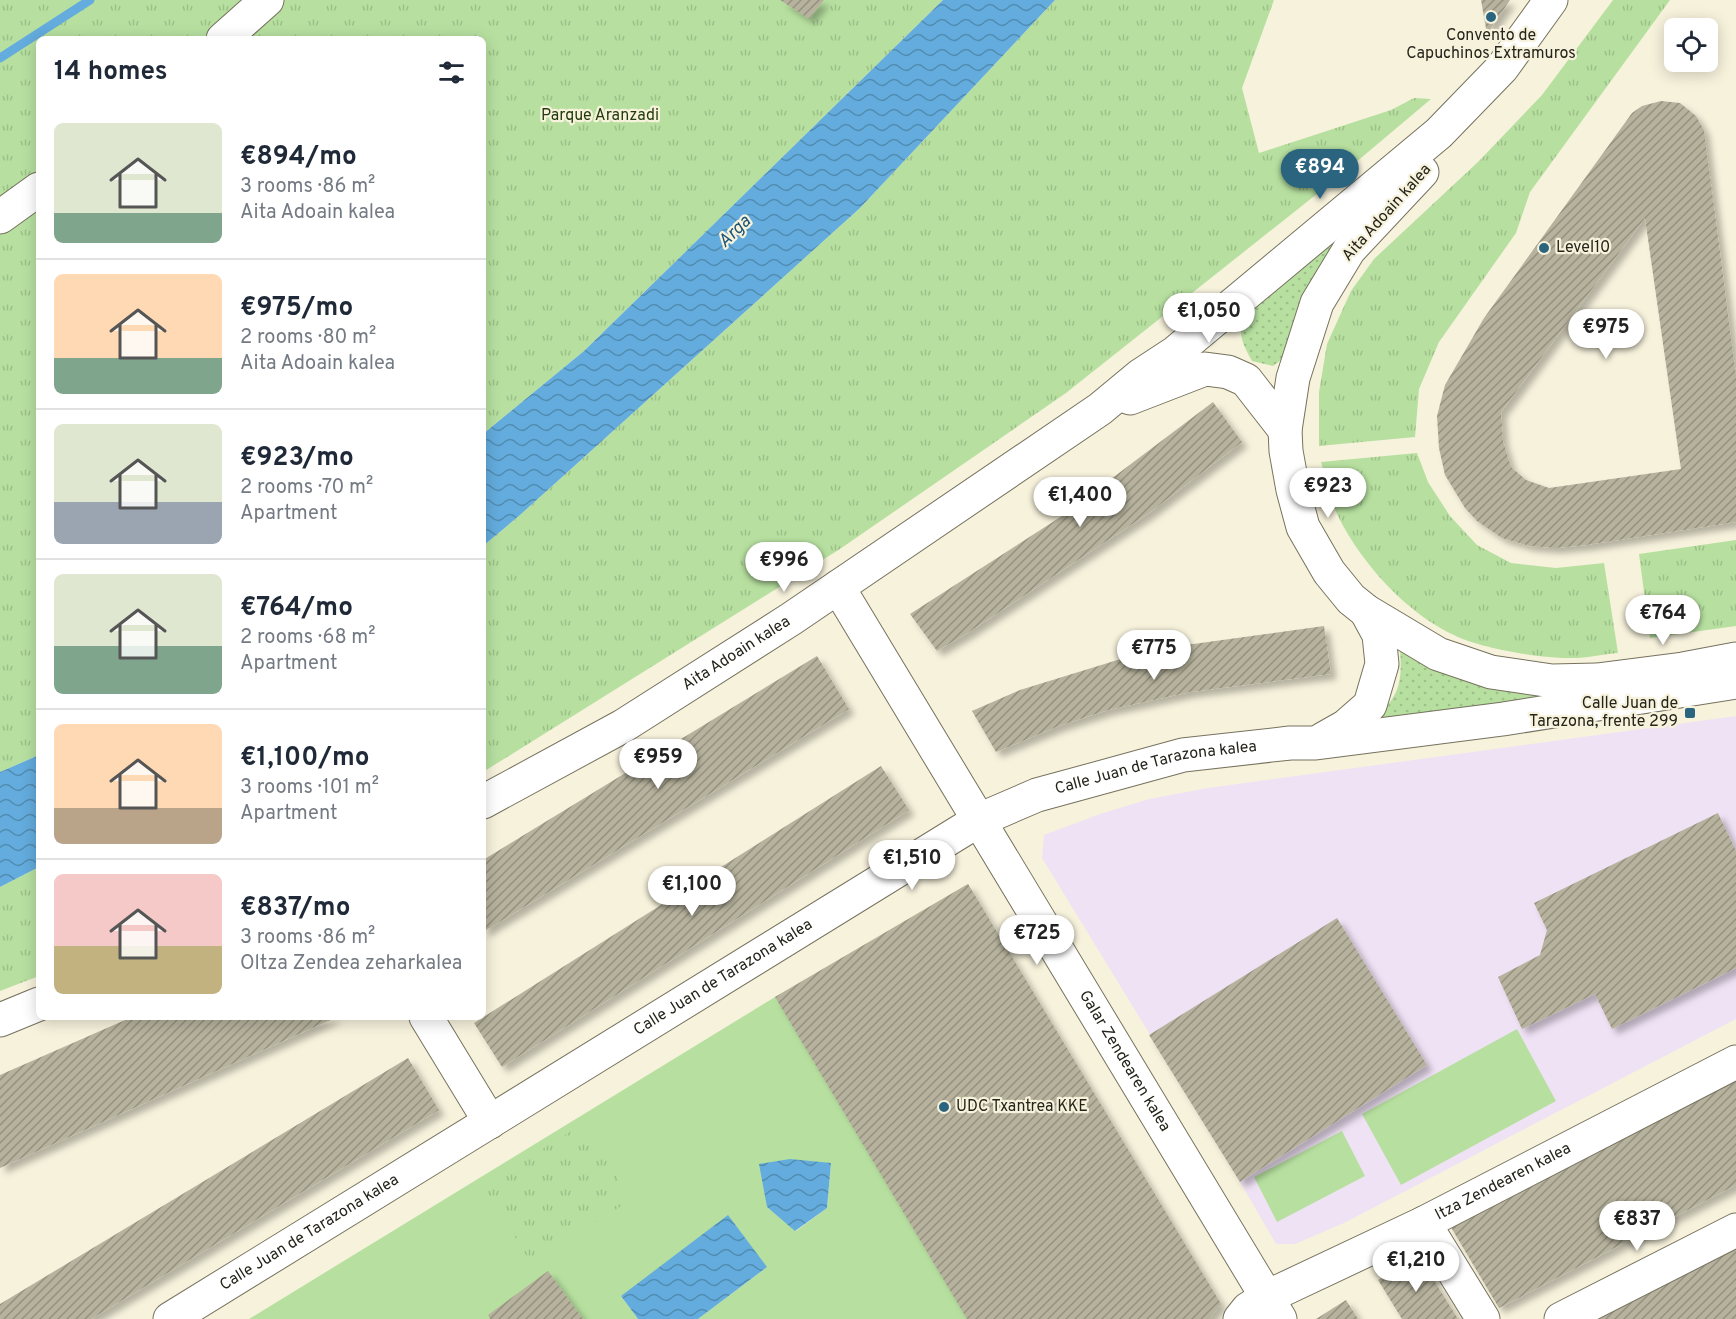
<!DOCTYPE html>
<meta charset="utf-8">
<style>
:root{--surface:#fff;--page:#f6f6f7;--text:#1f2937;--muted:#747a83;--line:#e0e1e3;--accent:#2b647e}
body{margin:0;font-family:Overpass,sans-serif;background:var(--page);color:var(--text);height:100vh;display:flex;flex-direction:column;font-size:22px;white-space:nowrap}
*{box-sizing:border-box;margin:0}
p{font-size:20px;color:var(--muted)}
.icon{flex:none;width:33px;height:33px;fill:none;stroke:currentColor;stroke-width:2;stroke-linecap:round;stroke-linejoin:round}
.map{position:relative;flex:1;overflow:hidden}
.panel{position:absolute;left:36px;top:36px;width:450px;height:984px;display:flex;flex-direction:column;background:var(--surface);border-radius:9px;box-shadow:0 3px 15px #0003}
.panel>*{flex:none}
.controls{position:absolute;left:1664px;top:18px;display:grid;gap:12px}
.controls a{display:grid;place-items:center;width:54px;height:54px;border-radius:9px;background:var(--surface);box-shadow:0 3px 15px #0003;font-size:30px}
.price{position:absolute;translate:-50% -51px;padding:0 14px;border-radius:21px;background:#fff;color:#222;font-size:20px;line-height:39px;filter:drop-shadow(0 2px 3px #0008)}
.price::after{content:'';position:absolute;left:50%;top:36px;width:18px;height:14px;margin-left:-9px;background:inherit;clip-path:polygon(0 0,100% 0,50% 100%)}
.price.selected{background:var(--accent);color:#fff}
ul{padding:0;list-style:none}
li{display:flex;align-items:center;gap:18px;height:150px;padding:0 18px}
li+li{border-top:2px solid var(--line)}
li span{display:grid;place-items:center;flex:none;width:168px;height:120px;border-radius:9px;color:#555}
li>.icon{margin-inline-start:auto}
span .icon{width:72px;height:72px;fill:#fffc;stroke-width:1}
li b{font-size:26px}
h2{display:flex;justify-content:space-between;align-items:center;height:72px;padding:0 18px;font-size:26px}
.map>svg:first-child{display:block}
</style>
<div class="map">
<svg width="1736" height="1319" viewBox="0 0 1736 1319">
<defs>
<pattern id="park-tufts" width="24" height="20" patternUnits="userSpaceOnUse" patternTransform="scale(1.5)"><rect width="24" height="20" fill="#b7e0a0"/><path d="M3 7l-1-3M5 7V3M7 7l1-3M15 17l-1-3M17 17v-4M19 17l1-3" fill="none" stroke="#9dc089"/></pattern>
<pattern id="garden-dots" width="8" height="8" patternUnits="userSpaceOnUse" patternTransform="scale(1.5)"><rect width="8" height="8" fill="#b7e0a0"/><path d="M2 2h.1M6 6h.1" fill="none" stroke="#9dc089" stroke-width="1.8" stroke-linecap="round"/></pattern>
<pattern id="water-waves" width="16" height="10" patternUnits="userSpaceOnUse" patternTransform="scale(1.5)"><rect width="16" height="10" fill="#63acdd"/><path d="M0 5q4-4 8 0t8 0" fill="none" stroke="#518cb2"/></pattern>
<pattern id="building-hatch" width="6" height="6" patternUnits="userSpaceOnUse" patternTransform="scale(1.5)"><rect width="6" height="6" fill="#b6b29d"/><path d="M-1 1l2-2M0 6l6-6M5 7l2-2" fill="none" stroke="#94917f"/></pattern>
<filter id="shadow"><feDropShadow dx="5.5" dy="5.5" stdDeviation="3" flood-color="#0004"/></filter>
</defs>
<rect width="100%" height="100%" fill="#f7f2dc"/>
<path fill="#f0e2f5" d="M 1736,716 L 1736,1019 L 1344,1223 L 1295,1244 L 1276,1244 L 1240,1182 L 1042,858 L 1044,835 L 1100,814 L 1149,799 L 1208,788 Z"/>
<path fill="#b7e0a0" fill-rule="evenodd" d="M 968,884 L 1221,1304 L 1209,1319 L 698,1319 L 767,1267 L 621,1296 L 638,1319 L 249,1319 L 775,997 ZM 831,1163 L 827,1208 L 796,1231 L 767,1207 Z
M 1517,1029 L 1556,1101 L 1401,1185 L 1362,1114 Z
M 1342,1131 L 1365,1176 L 1277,1222 L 1254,1177 Z"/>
<path fill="url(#park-tufts)" d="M 0,0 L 943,0 L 584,351 L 483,434 L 483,39 L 39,39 L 39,755 L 0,772 Z
M 1055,0 L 1274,0 L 1242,88 L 1259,153 L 1391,110 L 1414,98 L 1431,99 L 1342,174 L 1066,393 L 840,549 L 483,772 L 483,546 L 520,515 L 860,208 Z
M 1613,0 L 1670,0 L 1530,192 L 1516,233 L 1439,342 L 1419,389 L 1415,437 L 1319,446 L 1319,392 L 1327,344 L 1351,291 L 1374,259 L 1479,161 L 1542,95 Z
M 1417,453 L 1428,482 L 1450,516 L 1477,545 L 1511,563 L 1556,568 L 1604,563 L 1618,653 C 1605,654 1591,657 1578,658 C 1550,659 1504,652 1478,644 C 1419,628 1363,568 1337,514 C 1330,498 1326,479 1321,462 Z
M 1736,540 L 1736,626 L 1650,638 L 1639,554 Z
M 39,867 L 39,976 L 0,991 L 0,887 Z
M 584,1123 L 631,1200 L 531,1263 L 483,1186 Z"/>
<path fill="url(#garden-dots)" d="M 1342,231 L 1285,357 L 1273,366 L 1252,361 C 1241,341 1236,331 1248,310 Z
M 1400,649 L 1554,693 L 1554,701 L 1379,725 C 1381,713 1389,705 1395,694 C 1402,680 1401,664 1400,649 Z"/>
<path fill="url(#water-waves)" d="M 943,0 L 1055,0 L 860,208 L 520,515 L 483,546 L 483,434 L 584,351 Z
M 39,755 L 39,867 L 0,887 L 0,772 Z
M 790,1159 L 831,1163 L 827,1208 L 795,1231 L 767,1207 L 759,1164 Z
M 728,1215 L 767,1267 L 698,1319 L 638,1319 L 621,1296 Z"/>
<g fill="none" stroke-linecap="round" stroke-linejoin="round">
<path stroke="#63acdd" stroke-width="9" d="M 0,58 L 90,0"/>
</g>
<path fill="url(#building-hatch)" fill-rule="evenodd" filter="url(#shadow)" d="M 780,0 L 824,0 L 809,19 Z
M 1481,0 L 1510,0 L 1487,34 Z
M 1661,101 L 1680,103 L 1696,116 L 1704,130 L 1736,375 L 1736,522 L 1586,545 L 1555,548 L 1530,546 L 1502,538 L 1477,521 L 1465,508 L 1445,475 L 1439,448 L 1437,416 L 1445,385 L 1484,318 L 1632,113 L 1642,106 ZM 1645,218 L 1681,469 L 1549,488 L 1526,480 L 1511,467 L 1503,441 L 1501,412 Z
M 1213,402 L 1242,442 L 1149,513 L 969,632 L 937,651 L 910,614 L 1062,516 Z
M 1324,626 L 1331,674 L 1190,692 L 1108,710 L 1059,726 L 996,752 L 972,711 L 1020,690 L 1124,658 L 1179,646 Z
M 817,656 L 849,709 L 483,932 L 483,860 Z
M 881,766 L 909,810 L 502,1067 L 474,1023 Z
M 1718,813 L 1736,851 L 1736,968 L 1612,1029 L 1595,994 L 1522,1029 L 1498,977 L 1540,955 L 1547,930 L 1534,903 Z
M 968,884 L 1221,1304 L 1209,1319 L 967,1319 L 775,997 Z
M 1337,918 L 1427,1065 L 1240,1182 L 1149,1035 Z
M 132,1017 L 337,1017 L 0,1168 L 0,1075 Z
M 408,1058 L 439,1110 L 91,1319 L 0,1319 L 0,1304 Z
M 1736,1077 L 1736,1185 L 1499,1308 L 1449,1224 Z
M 1736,1246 L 1736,1319 L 1597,1319 Z
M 1418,1255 L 1458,1319 L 1402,1319 L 1378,1280 Z
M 548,1271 L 583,1319 L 490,1319 L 488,1315 Z
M 1346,1300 L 1358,1319 L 1316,1319 Z"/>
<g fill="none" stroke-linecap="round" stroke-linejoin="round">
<defs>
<g id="minor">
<path d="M 223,39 L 267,0"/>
<path d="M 1422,172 L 1349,250 L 1317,303 L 1293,378 L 1285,430 L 1286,451 L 1293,490 L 1303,527 L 1329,572 L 1351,599 L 1366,611 L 1438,654 L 1491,672 L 1552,681 L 1597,680 L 1683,669 L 1736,659"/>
<path d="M 0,217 L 39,189"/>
<path d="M 1130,398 L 1205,369 L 1228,372 L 1246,380 L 1285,430"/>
<path id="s1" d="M 838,587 L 1280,1319"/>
<path d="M 1323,739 L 1346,726 L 1370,705 L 1382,664 L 1379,635 L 1366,611"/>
<path id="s2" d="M 483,802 L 623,726 L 791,619 L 1100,409 L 1141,375 L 1176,352 L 1439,133 L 1502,68 L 1551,0"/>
<path d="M 426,1017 L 490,1122"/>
<path d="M 0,1020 L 39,1004"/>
<path d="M 1424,1223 L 1483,1319"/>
<path id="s3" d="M 170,1319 L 979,820 L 1037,795 L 1183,755 L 1290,743 L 1316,743 L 1503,719 L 1736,682"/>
<path id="s4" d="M 1240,1319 L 1248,1309 L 1267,1297 L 1424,1223 L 1736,1062"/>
<path d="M 1561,1319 L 1736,1230"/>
</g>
</defs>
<use href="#minor" stroke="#76725e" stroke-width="35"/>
<use href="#minor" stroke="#fff" stroke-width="33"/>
</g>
<g fill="#2b647e" stroke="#f7f2dc" stroke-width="2">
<circle cx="1491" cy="17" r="6"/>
<circle cx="1544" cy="248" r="6"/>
<rect x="1684" y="707" width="12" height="12" rx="3"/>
<circle cx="944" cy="1107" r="6"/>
</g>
<g text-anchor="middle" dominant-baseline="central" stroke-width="4.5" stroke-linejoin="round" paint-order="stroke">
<g font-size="16" fill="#25241b" stroke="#f7f2dc" text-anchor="start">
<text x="1491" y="36" text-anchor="middle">Convento de<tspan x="1491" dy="18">Capuchinos Extramuros</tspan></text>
<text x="1556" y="248">Level10</text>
<text x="1678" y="704" text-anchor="end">Calle Juan de<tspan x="1678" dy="18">Tarazona, frente 299</tspan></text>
<text x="956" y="1107">UDC Txantrea KKE</text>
</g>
<g font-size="16" fill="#1f3a0b" stroke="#f7f2dc">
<text x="600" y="116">Parque Aranzadi</text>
</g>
<g font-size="16" fill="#25241b" stroke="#f7f2dc">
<text transform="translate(1387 213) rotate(-48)">Aita Adoain kalea</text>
<text stroke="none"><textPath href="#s2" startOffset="294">Aita Adoain kalea</textPath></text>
<text stroke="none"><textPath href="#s3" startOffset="1136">Calle Juan de Tarazona kalea</textPath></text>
<text stroke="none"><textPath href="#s3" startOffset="650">Calle Juan de Tarazona kalea</textPath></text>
<text stroke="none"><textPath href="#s1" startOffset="554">Galar Zendearen kalea</textPath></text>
<text stroke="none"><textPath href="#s4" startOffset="298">Itza Zendearen kalea</textPath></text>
<text stroke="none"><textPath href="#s3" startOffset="164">Calle Juan de Tarazona kalea</textPath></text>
</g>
<g font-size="18" font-style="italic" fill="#1c5375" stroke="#f7f2dc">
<text transform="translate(735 232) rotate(-44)">Arga</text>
</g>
</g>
</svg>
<div class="controls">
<a><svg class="icon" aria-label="locate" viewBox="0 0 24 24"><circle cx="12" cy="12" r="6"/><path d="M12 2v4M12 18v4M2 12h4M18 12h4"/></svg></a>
</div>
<b class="price selected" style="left:1320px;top:200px">€894</b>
<b class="price" style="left:1209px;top:344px">€1,050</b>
<b class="price" style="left:1606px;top:360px">€975</b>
<b class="price" style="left:1328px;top:519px">€923</b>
<b class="price" style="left:1080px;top:528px">€1,400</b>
<b class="price" style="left:784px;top:593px">€996</b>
<b class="price" style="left:1663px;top:646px">€764</b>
<b class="price" style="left:1154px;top:681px">€775</b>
<b class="price" style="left:658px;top:790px">€959</b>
<b class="price" style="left:912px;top:891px">€1,510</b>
<b class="price" style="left:692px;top:917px">€1,100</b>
<b class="price" style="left:1037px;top:966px">€725</b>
<b class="price" style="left:1637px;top:1252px">€837</b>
<b class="price" style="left:1416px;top:1293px">€1,210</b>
<section class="panel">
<h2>14 homes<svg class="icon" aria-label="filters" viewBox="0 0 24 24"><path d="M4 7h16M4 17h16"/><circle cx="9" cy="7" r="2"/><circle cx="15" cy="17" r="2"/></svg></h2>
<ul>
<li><span style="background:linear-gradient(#dfe7d0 75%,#7fa58c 0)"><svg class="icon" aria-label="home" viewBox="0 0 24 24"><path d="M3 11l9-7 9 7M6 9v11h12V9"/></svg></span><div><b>€894/mo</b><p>3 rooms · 86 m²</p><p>Aita Adoain kalea</p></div></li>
<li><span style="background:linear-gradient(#ffd9b3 70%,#7fa58c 0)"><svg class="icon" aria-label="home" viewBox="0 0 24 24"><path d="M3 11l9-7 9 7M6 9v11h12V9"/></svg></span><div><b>€975/mo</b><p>2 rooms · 80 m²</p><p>Aita Adoain kalea</p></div></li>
<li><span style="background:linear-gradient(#dfe7d0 65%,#9aa5b1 0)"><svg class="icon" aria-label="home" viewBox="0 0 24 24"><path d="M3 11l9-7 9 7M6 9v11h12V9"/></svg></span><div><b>€923/mo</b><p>2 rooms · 70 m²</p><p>Apartment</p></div></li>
<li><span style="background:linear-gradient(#dfe7d0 60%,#7fa58c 0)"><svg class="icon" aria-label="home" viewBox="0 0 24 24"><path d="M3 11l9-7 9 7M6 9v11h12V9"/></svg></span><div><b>€764/mo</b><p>2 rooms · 68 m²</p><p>Apartment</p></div></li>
<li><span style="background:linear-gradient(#ffd9b3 70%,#b9a48a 0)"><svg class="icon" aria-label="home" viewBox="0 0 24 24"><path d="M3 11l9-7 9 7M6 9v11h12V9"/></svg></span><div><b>€1,100/mo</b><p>3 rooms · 101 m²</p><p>Apartment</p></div></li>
<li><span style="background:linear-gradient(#f6c9c9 60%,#c2b280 0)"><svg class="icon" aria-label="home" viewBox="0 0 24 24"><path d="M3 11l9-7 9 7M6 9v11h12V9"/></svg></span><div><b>€837/mo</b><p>3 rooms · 86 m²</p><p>Oltza Zendea zeharkalea</p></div></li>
</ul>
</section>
</div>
